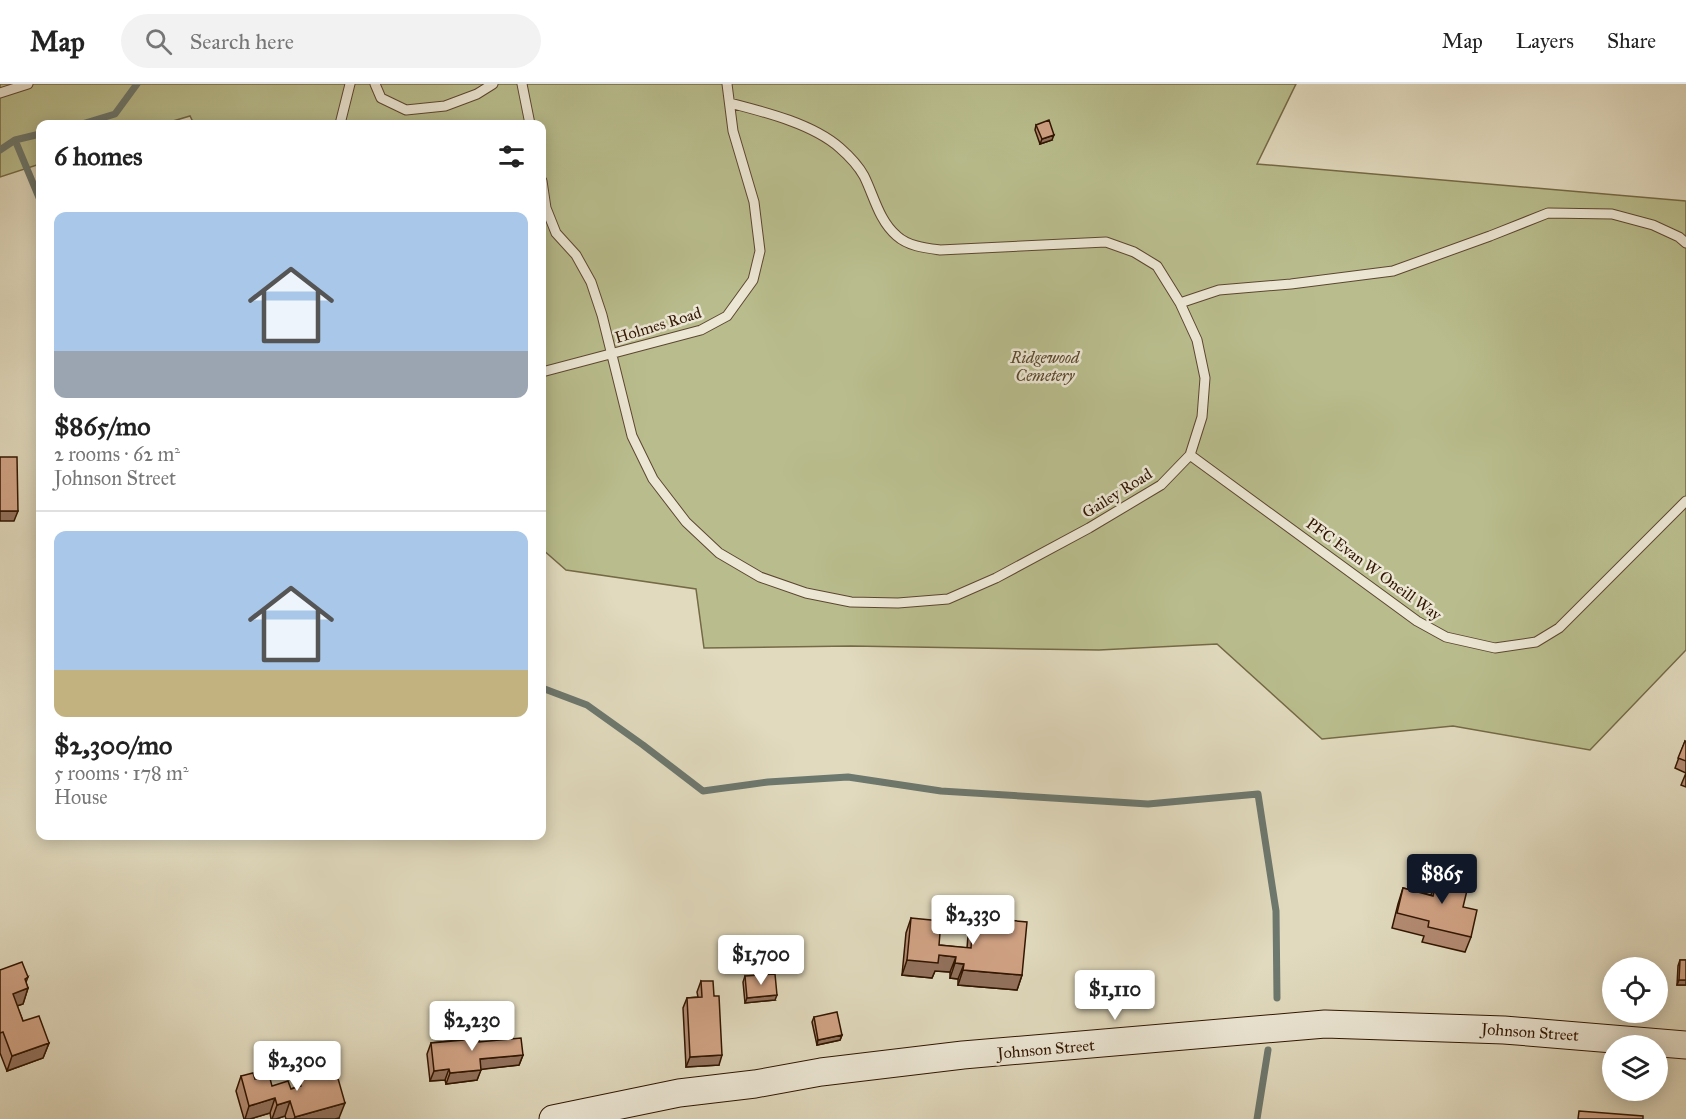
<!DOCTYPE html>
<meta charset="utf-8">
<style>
:root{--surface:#fff;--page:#f2f2f2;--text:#222;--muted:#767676;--line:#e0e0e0;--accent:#111827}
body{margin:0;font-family:"IM FELL Great Primer",serif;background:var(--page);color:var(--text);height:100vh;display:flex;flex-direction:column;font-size:22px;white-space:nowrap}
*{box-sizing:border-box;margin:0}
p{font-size:20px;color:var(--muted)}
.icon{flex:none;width:33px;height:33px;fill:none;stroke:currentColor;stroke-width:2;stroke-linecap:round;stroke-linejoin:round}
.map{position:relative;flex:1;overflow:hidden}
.side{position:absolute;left:36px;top:36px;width:510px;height:720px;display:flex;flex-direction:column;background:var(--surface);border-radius:12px;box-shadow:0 3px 15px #0003}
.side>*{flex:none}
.tools{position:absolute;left:1602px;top:873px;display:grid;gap:12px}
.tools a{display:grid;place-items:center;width:66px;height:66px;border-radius:50%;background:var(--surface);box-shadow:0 3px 15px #0003;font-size:30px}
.price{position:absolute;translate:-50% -51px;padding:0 14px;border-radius:6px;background:#fff;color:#222;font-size:20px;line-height:39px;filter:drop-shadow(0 2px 3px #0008)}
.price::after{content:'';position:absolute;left:50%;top:36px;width:18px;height:14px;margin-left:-9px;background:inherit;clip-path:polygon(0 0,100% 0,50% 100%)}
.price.on{background:var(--accent);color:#fff}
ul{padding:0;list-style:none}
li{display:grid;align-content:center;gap:12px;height:318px;padding:0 18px}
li+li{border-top:2px solid var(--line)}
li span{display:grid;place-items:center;height:186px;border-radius:12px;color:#555}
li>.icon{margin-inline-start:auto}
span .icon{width:108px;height:108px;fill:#fffc;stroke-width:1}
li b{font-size:26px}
h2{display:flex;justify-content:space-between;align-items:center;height:72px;padding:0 18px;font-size:26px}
header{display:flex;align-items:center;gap:36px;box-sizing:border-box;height:84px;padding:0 30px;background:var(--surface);border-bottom:2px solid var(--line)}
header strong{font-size:28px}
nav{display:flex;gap:33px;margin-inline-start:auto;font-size:21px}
.search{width:420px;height:54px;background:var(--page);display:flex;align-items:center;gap:15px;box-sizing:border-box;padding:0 21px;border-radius:33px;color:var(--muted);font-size:22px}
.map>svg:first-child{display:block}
</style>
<header>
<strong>Map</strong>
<div class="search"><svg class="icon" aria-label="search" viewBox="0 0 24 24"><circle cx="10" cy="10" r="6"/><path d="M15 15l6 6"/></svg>Search here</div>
<nav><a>Map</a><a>Layers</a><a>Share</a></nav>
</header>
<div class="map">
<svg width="1686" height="1035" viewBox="0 0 1686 1035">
<rect width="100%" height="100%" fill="#e1dabe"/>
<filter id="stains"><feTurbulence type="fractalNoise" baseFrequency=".00333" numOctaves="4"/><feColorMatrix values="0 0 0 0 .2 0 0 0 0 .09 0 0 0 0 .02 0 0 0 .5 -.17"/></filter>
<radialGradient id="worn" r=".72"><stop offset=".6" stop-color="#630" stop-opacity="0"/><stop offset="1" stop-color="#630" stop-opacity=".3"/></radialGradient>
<path fill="#b9bd8d" stroke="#756946" stroke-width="1.5" d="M 0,0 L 1296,0 L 1257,80 L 1686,117 L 1686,566 L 1590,666 L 1453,642 L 1322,655 L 1217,560 L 1099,566 L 851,562 L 704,564 L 696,505 L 566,486 L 542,465 L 542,40 L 194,40 L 190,32 L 163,40 L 40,40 L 40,80 L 0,93 Z"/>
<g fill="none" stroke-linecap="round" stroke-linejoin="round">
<path stroke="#6d786e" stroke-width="7" d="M 82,40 L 115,30 L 137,0
M 15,56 L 40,116 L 40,125
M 0,66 L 15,56 L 40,50
M 542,604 L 587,621 L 643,661 L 703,707 L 768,698 L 848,693 L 941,707 L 1148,720 L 1258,710 L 1276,827 L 1277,914
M 1257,1035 L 1268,966"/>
<defs>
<path id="lane" d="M 375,0 L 381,14 L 406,26 L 445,22 L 477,10 L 493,0
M 522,0 L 530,40
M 0,9 L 28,0
M 340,40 L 350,0
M 542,97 L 546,124 L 556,149 L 576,171 L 591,198 L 602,231 L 632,352 L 653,395 L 686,438 L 719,469 L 760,493 L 806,509 L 851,518 L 898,519 L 948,515 L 996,494 L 1089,444 L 1161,401 L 1190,371 L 1202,333 L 1205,294 L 1197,256 L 1180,219 L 1157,182 L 1134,168 L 1106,158 L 940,166 C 925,164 908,162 897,152 C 879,137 874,112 864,92 C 859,83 848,71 840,64 C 813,40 765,28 730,19
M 1180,219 L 1219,206 L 1291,200 L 1393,187 L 1490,152 L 1548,129 L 1612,130 L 1653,141 L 1679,153 L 1686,159
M 542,288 L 701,246 L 727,232 L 753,196 L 760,167 L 754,118 L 733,47 L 727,0
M 1190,371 L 1417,537 L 1446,553 L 1495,564 L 1536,558 L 1559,544 L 1686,417"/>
<path id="secondary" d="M 553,1035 L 679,1009 L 755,1000 L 821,988 L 963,971 L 1325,940 L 1504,946 L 1686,961"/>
</defs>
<use href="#lane" stroke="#5d4630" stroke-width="11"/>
<use href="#secondary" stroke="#311500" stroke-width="29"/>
<use href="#lane" stroke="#ece7d5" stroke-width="9"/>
<use href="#secondary" stroke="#ece7d5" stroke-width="27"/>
</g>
<path fill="#b38b72" stroke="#311500" stroke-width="1.5" d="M 1036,41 L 1052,56 L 1040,60 L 1035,46 Z
M 1685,657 L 1686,658 L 1686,703 L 1681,701 L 1686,689 L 1675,684 Z
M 1439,787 L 1463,823 L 1471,853 L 1465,868 L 1422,858 L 1424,852 L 1392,844 L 1398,820 L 1403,804 L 1431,811 Z
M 911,834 L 939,861 L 967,864 L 968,852 L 973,837 L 995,839 L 997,835 L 1022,891 L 1017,906 L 958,901 L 958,895 L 950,894 L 950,888 L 935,887 L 932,894 L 902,891 L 906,849 Z
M 1680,876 L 1686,876 L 1686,901 L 1677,901 L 1678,882 Z
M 0,886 L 26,899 L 28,904 L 23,920 L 17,922 L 23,937 L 49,959 L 43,974 L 7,987 L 0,969 Z
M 745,892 L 775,916 L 745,919 L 743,898 Z
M 701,897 L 714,912 L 719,981 L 686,983 L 683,924 L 687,914 L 698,913 L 697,908 Z
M 814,933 L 842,951 L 840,956 L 817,961 L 812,938 Z
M 462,945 L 479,958 L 523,971 L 519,981 L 481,985 L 477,996 L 446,1000 L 445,996 L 430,997 L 427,970 L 431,959 L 459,956 Z
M 241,992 L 255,995 L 272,1002 L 291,1005 L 296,1003 L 299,994 L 339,1034 L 335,1035 L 286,1035 L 285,1032 L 276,1035 L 271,1035 L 270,1029 L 250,1035 L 244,1035 L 236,1007 Z"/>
<path fill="#92715c" stroke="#311500" stroke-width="1.5" d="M 1054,51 L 1052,56 L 1040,60 L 1042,55 Z
M 0,427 L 18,427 L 14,437 L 0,437 Z
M 939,871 L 956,873 L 950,888 L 935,887 L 932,894 L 902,891 L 907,876 Z
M 955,879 L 964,880 L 958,895 L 950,894 Z
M 963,886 L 1022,891 L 1017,906 L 958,901 Z
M 28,893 L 23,906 L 28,904 L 23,920 L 7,925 L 13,910 L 25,895 Z
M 1679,896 L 1686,896 L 1686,901 L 1677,901 Z
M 777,911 L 775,916 L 745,919 L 747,914 Z
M 842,951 L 840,956 L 817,961 L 818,956 Z
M 49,959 L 43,974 L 7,987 L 12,972 Z
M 523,971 L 519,981 L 476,986 L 480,975 Z
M 722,971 L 719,981 L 686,983 L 690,973 Z
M 449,985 L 445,996 L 430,997 L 434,987 Z
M 481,986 L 477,996 L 446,1000 L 450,989 Z
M 275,1014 L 270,1029 L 250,1035 L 245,1035 L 249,1022 Z
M 290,1017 L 285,1032 L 276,1035 L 272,1035 L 277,1021 Z
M 345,1019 L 339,1034 L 335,1035 L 294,1035 L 295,1033 Z"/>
<path fill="#d0a284" stroke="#311500" stroke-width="1.5" d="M 1049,36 L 1054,51 L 1042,55 L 1036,41 Z
M 0,373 L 17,373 L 18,427 L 0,427 Z
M 1685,657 L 1686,658 L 1686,677 L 1678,674 Z
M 1439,787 L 1470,794 L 1463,823 L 1477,826 L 1471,853 L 1428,843 L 1429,837 L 1397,829 L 1403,804 L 1433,812 Z
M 911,834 L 941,837 L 939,861 L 971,864 L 973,837 L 997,839 L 997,835 L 1027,838 L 1022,891 L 963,886 L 964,880 L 955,879 L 956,873 L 939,871 L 938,879 L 907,876 Z
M 1680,876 L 1686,876 L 1686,896 L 1679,896 Z
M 22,878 L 28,893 L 25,895 L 28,904 L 13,910 L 23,937 L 39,932 L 49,959 L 12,972 L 3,948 L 0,949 L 0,886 Z
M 775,890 L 777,911 L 747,914 L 745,892 Z
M 701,897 L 713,897 L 714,912 L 719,912 L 722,971 L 690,973 L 687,914 L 702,913 Z
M 837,928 L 842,951 L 818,956 L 814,933 Z
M 478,943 L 479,958 L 521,954 L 523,971 L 480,975 L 481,986 L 450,989 L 449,985 L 434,987 L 431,959 L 463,956 L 462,945 Z
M 335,984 L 345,1019 L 295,1033 L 290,1017 L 277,1021 L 275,1014 L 249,1022 L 241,992 L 253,989 L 255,995 L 269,991 L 272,1002 L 288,997 L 291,1005 L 301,1002 L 299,994 Z
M 1579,1027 L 1643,1032 L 1643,1035 L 1578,1035 Z"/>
<g text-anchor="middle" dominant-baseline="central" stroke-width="5" stroke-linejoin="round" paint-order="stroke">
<g font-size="16" fill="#311500" stroke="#ece7d5">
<text transform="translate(658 241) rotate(-17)">Holmes Road</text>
<text transform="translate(1117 409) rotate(-32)">Gailey Road</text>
<text transform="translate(1374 485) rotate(36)">PFC Evan W Oneill Way</text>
<text transform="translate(1530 948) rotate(4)">Johnson Street</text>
<text transform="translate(1046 965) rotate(-5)">Johnson Street</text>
</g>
<g font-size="16" font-style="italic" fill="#5a472a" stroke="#ece7d5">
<text x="1045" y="273">Ridgewood<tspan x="1045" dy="18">Cemetery</tspan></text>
</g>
</g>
<rect width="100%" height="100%" filter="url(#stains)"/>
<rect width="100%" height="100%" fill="url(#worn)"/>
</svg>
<div class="tools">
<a><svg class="icon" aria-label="locate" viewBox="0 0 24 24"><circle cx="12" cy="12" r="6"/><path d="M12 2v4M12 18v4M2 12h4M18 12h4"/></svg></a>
<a><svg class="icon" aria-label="layers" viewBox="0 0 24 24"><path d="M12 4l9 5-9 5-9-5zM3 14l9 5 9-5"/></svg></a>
</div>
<b class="price on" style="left:1442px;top:821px">$865</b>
<b class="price" style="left:973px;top:862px">$2,330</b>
<b class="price" style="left:761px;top:902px">$1,700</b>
<b class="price" style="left:1115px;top:937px">$1,110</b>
<b class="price" style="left:472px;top:968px">$2,230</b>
<b class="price" style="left:297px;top:1008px">$2,300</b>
<section class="side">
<h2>6 homes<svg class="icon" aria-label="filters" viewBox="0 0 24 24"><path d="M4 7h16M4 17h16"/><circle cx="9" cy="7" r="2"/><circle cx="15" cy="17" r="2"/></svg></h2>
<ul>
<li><span style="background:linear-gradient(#a9c7e8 75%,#9aa5b1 0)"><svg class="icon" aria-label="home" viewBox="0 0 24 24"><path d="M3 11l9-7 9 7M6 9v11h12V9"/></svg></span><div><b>$865/mo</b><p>2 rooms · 62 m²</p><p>Johnson Street</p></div></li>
<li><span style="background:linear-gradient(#a9c7e8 75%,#c2b280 0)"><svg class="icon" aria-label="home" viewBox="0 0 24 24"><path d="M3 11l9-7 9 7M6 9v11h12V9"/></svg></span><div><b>$2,300/mo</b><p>5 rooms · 178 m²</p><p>House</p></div></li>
</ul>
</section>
</div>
